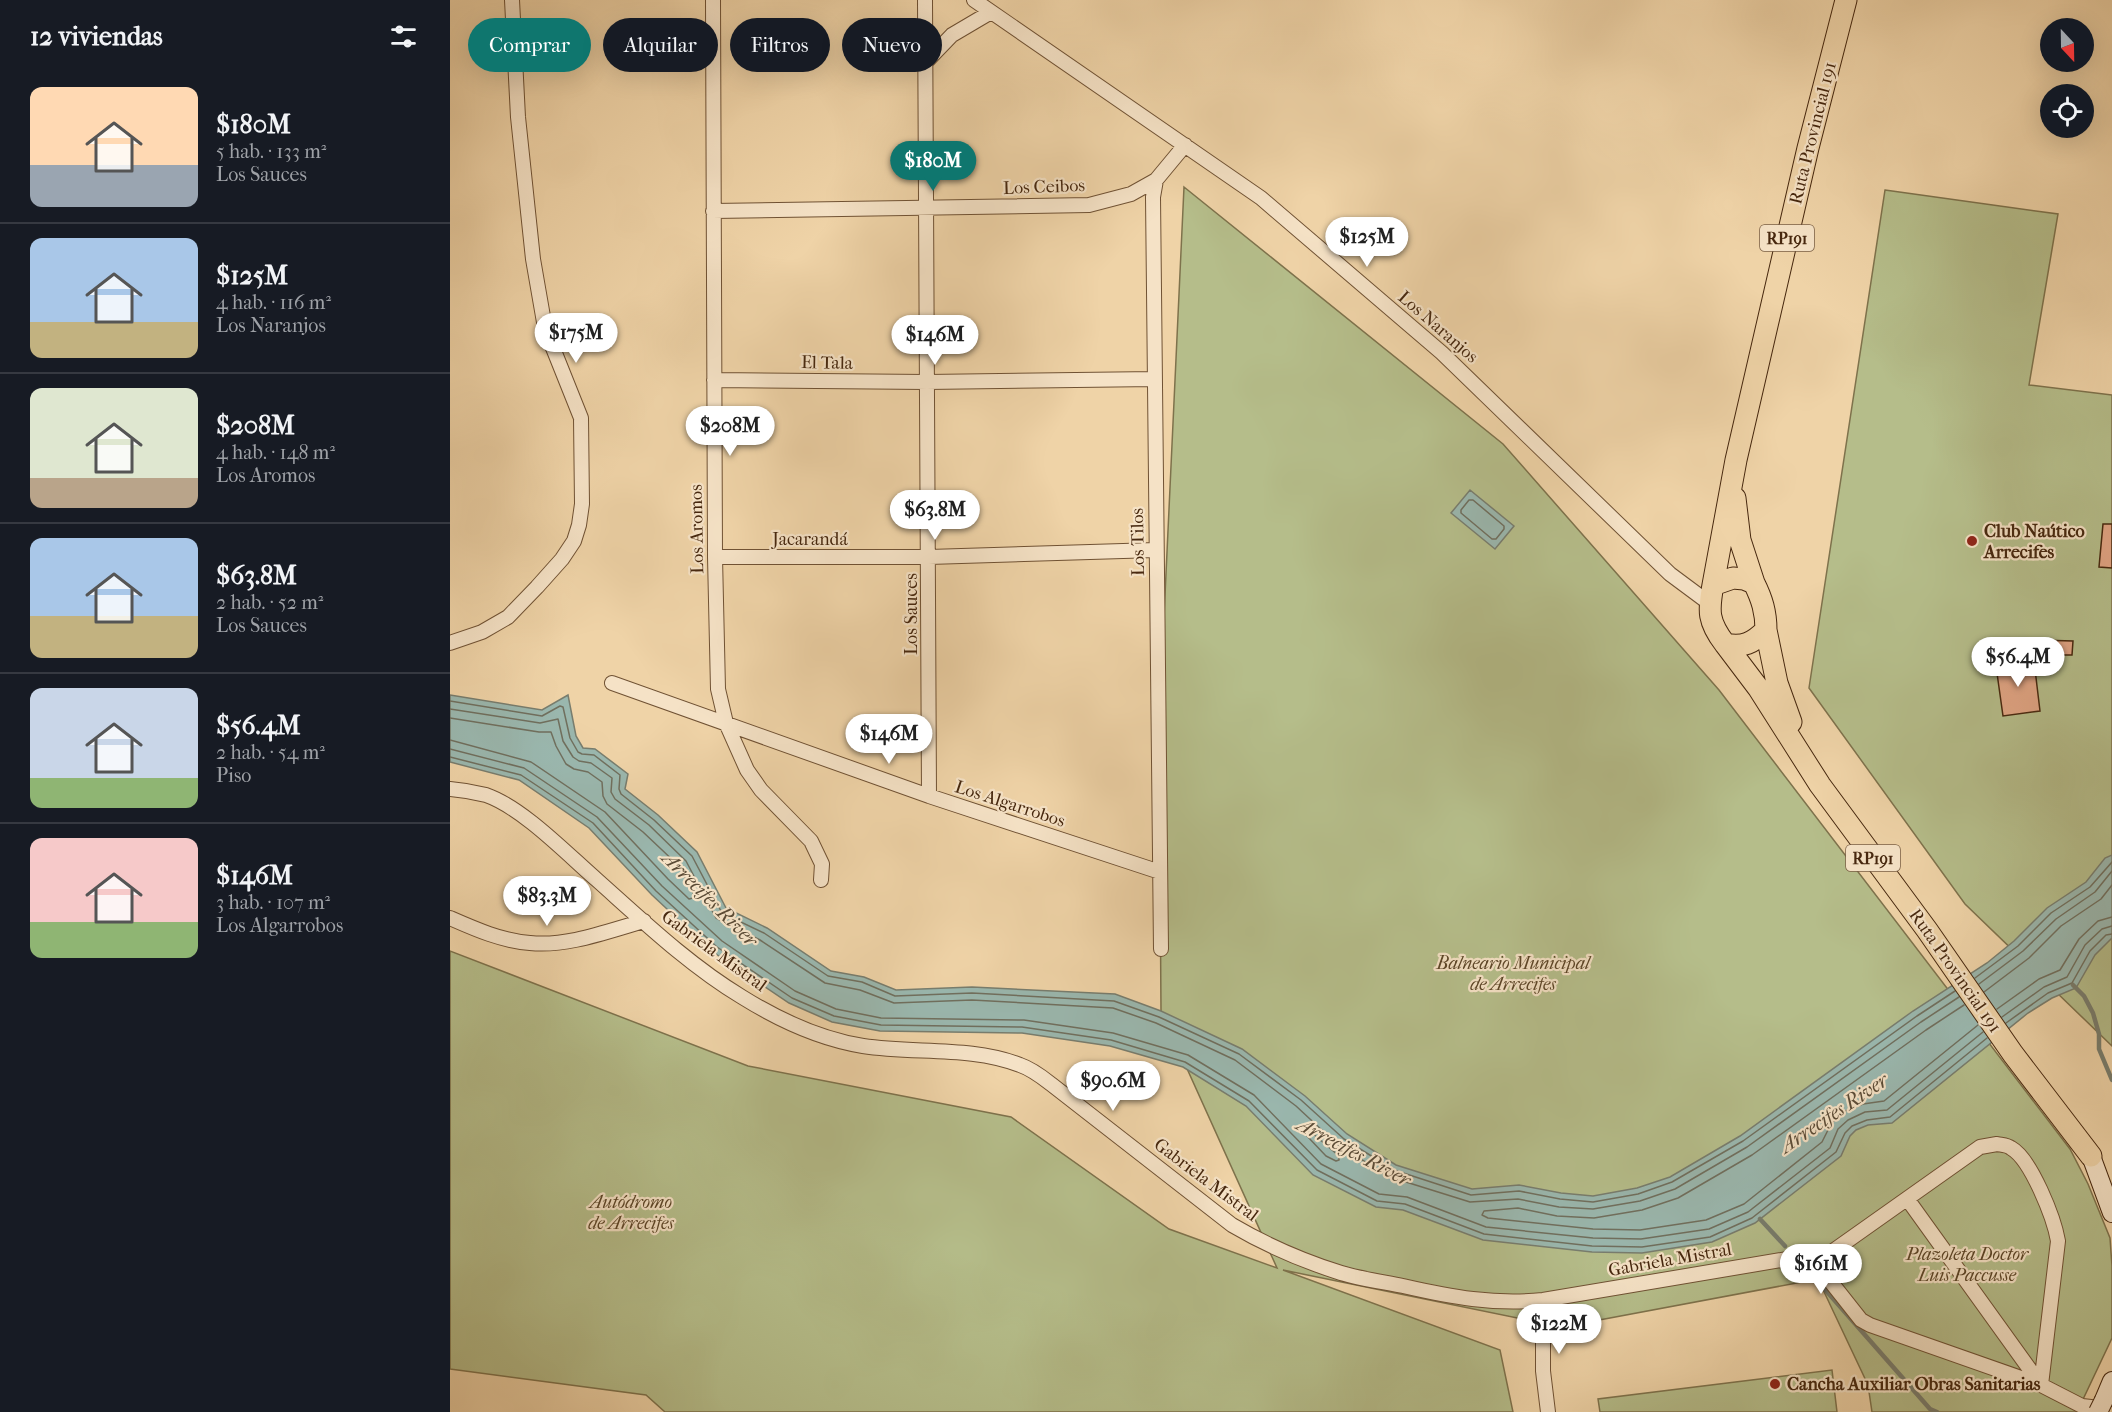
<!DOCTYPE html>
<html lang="es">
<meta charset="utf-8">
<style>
:root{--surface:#171b24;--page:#20242c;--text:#f1f3f6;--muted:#9ea1a6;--line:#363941;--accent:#0f766e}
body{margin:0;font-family:"IM FELL French Canon",serif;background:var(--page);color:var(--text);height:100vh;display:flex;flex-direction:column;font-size:22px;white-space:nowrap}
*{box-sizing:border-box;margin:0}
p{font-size:20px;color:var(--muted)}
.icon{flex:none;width:33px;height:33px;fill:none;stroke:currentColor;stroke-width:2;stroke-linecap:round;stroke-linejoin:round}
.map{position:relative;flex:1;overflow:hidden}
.details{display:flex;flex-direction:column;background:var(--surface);width:450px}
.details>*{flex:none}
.guide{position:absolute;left:18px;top:18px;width:570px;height:54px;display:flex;gap:12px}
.needle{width:39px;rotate:158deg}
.buttons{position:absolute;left:1590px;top:18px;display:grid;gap:12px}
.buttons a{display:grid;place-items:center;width:54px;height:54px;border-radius:50%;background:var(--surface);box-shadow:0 6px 24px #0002;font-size:30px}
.price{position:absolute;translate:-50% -51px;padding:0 14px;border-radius:21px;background:#fff;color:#222;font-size:20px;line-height:39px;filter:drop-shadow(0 2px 3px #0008)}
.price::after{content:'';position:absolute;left:50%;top:36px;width:18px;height:14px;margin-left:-9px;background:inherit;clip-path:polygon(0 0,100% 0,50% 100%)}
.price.current{background:var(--accent);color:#fff}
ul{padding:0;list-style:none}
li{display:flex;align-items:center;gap:18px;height:150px;padding:0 30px}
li+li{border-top:2px solid var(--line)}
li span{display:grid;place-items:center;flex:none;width:168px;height:120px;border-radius:12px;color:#555}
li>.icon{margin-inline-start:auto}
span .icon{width:72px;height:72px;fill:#fffc;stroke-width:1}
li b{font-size:26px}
h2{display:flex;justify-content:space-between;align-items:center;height:72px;padding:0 30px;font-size:26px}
.chip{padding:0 21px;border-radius:27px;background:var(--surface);box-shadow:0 6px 24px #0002;font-size:21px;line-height:54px}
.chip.current{background:var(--accent);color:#fff}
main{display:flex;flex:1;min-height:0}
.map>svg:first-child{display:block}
</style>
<main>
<section class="details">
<h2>12 viviendas<svg class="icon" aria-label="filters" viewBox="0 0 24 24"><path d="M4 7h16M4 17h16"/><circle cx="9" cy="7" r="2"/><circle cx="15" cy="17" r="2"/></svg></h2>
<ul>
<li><span style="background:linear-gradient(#ffd9b3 65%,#9aa5b1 0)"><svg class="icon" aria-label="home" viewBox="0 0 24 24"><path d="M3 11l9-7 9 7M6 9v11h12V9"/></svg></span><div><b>$180M</b><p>5 hab. · 133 m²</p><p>Los Sauces</p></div></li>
<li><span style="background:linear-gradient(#a9c7e8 70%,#c2b280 0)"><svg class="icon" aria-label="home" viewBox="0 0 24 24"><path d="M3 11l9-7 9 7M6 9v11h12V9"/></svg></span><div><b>$125M</b><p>4 hab. · 116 m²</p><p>Los Naranjos</p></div></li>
<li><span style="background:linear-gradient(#dfe7d0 75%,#b9a48a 0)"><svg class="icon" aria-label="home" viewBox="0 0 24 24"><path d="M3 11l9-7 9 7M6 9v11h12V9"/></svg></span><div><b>$208M</b><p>4 hab. · 148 m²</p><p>Los Aromos</p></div></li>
<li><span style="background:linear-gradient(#a9c7e8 65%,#c2b280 0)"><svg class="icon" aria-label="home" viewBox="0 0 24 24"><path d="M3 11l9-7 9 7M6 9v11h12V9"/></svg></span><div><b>$63.8M</b><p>2 hab. · 52 m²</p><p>Los Sauces</p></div></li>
<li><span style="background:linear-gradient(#c9d6e8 75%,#8fb573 0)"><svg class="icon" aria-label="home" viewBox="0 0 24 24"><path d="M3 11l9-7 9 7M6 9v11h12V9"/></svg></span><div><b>$56.4M</b><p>2 hab. · 54 m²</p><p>Piso</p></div></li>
<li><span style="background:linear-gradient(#f6c9c9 70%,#8fb573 0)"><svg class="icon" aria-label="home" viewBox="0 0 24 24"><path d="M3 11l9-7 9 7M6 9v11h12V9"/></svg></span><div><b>$146M</b><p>3 hab. · 107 m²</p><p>Los Algarrobos</p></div></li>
</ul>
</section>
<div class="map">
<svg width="1662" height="1412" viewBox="0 0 1662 1412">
<rect width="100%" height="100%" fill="#efd3a7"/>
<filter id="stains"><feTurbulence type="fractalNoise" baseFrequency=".00333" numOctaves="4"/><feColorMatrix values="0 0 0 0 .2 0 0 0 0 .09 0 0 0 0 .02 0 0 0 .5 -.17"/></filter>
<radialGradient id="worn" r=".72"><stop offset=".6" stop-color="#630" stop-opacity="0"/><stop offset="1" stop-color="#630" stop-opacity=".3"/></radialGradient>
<path fill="#b5bd8a" stroke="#7e724c" stroke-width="1.5" d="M 734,187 L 1053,444 L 1269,690 L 1620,1149 L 1638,1184 L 1660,1238 L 1662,1266 L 1662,1338 L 1627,1412 L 1422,1412 L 1418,1385 L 1368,1279 L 1112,1327 L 833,1270 L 1050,1350 L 1063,1412 L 215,1412 L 196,1395 L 0,1369 L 0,951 L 298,1066 L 561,1117 L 719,1229 L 827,1268 L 711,1011 L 709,724 Z
M 1435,190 L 1608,214 L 1579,385 L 1662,395 L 1662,1046 L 1515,904 L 1359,688 Z
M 1382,1370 L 1387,1412 L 1150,1412 L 1148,1399 Z"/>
<path fill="#9ab7ae" stroke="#787d6e" stroke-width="1.5" d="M 1020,490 L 1064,526 L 1045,549 L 1001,513 Z
M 0,695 L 92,710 L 118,695 L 126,736 L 133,748 L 145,749 L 178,774 L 175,789 L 208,815 L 247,852 L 276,908 L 317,928 L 381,971 L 414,977 L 446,990 L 522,987 L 665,994 L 711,1011 L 792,1049 L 855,1096 L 897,1134 L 946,1165 L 1022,1189 L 1069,1185 L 1111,1193 L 1143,1196 L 1187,1188 L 1220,1177 L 1290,1136 L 1463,1011 L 1537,963 L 1564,941 L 1597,908 L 1636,882 L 1655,858 L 1662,855 L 1662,938 L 1645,955 L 1626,988 L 1602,998 L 1578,1013 L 1442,1123 L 1418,1125 L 1406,1130 L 1400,1136 L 1391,1156 L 1305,1223 L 1262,1242 L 1192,1253 L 1142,1252 L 1033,1240 L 953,1210 L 926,1207 L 863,1175 L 796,1106 L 733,1067 L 660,1046 L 572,1033 L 430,1031 L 382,1022 L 339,1003 L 263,952 L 202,895 L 139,828 L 69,780 L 0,762 Z"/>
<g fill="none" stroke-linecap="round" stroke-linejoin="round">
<path stroke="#706f5e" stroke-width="1.5" d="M 1019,500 L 1023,500 L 1054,526 L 1054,529 L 1046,539 L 1042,539 L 1011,513 L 1011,510 Z
M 0,701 L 92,716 L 110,706 L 113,707 L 120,738 L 128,752 L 132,754 L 144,755 L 170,775 L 169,789 L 171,794 L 204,820 L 242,856 L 272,913 L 314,933 L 378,976 L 412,982 L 445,996 L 522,993 L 664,1001 L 709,1017 L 789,1054 L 851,1100 L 894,1139 L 944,1170 L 1021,1195 L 1069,1191 L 1110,1199 L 1143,1202 L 1188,1194 L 1222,1182 L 1293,1141 L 1467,1016 L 1505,991
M 0,709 L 90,723 L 108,719 L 113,741 L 123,757 L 129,761 L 141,763 L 162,778 L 161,792 L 165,799 L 199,825 L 236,861 L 266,918 L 310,940 L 375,983 L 410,990 L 444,1003 L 522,1000 L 663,1008 L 706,1023 L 785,1060 L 846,1106 L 889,1146 L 940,1177 L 1020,1202 L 1068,1199 L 1109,1207 L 1143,1209 L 1190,1201 L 1225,1189 L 1297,1147 L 1471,1022 L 1509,997
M 0,718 L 89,732 L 101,732 L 106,746 L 116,764 L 124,769 L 138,772 L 152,782 L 153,796 L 157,804 L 193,832 L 229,866 L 244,895 L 243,898 L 239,899 L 218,879 L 155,812 L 81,762 L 0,740
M 0,749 L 74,768 L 147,817 L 212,886 L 272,941 L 345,991 L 386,1009 L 431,1018 L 574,1020 L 663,1033 L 738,1055 L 804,1095 L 871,1164 L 929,1194 L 957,1197 L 1036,1227 L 1143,1238 L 1191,1239 L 1259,1229 L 1298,1212 L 1380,1148 L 1388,1129 L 1398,1120 L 1415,1112 L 1437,1110 L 1533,1032
M 0,757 L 71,775 L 143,823 L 206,891 L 267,947 L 342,998 L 384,1016 L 431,1025 L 572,1027 L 661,1040 L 735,1062 L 799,1101 L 867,1170 L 927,1201 L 955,1204 L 1034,1234 L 1142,1246 L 1192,1247 L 1260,1237 L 1302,1218 L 1386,1152 L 1395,1133 L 1402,1126 L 1417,1120 L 1440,1117 L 1537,1038
M 1525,978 L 1568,946 L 1601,913 L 1640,887 L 1662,862
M 1529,984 L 1573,951 L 1606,919 L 1645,892 L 1662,871
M 1534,992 L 1579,958 L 1611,926 L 1651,899 L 1662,885
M 1514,1005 L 1476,1030 L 1302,1155 L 1228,1198 L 1192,1210 L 1144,1218 L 1107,1216 L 1068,1208 L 1034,1211 L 1032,1215 L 1038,1218 L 1143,1229 L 1190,1230 L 1256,1220 L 1294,1204 L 1372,1142 L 1381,1124 L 1393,1112 L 1413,1104 L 1434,1101 L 1528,1025
M 1547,1009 L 1589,979 L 1610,970 L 1629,939 L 1648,921 L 1662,917
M 1552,1017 L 1594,987 L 1617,977 L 1635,945 L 1652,929 L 1662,926
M 1556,1023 L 1598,993 L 1622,983 L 1640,951 L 1656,935 L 1662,934
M 858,1132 L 861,1132 L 889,1156 L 889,1160 L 886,1161 L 876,1156 L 857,1136 Z"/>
<path stroke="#787d6e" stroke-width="4.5" d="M 1623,985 L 1634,996 L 1643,1013 L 1649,1034 L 1649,1049 L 1662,1080
M 1310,1219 L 1335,1246
M 1357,1269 L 1480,1409 L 1487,1412"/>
</g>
<path fill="#e3a686" stroke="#46270e" stroke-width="1.5" d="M 1653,524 L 1662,524 L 1662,568 L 1649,567 Z
M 1587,640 L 1623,641 L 1622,655 L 1587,655 Z
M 1584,661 L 1590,711 L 1553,716 L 1546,666 Z"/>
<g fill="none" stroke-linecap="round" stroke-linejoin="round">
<defs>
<path id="street" d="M 263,0 L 265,557 L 268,689 L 276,723 L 297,770 L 311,790 L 361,841 L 372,864 L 371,880
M 475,0 C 474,265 480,531 479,796
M 524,0 L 811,198 L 992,353 L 1220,574 L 1259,603
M 475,63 L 502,35 L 541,12
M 263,211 L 639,205 L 681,194 L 706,180
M 264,380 L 477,382 L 705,379
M 265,557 L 479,557 L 706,550
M 0,643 L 32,632 L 58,617 L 87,587 L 112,559 L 124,541 L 129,525 L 132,504 L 131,418 L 95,328 L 83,259 L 68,117 L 62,0
M 162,683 L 479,796 L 710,872
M 0,789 C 12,790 24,792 36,795 C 73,808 117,854 147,880 C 193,921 239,965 292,997 C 329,1020 370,1039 413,1046 C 465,1054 521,1046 570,1065 C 582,1069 592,1077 601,1084 L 782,1225 C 816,1245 853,1261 891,1273 C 911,1279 933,1282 953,1286 C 1001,1297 1044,1305 1093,1300 L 1349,1257 L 1372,1263
M 0,918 C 25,929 52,941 80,943 C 117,947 158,931 194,921
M 711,949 L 703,197 L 706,180 L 735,145
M 1547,1144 C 1551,1145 1557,1145 1561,1148 C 1581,1159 1604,1218 1608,1241 L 1591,1385 L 1420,1325 L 1411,1320 L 1373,1272 L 1372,1263 L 1376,1256 L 1530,1147 Z
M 1458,1200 L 1591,1385 L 1632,1406 L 1641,1407 L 1651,1412
M 1093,1300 L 1093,1371 L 1098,1412"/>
<path id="secondary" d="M 1641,1156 L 1662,1213
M 1654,1400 L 1662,1381"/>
<path id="primary" d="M 1285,498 L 1290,540 L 1304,583
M 1283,578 L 1294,579 L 1304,583 C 1312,599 1316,612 1316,630 C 1303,643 1293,648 1275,644 C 1258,622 1258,611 1263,585 Z
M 1263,585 L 1286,460 L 1358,148 L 1396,0
M 1316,630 L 1327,683 L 1341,722
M 1275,644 L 1309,689 L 1370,785 L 1477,930 L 1563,1054 L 1641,1156"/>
</defs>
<use href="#street" stroke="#705234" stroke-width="16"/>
<use href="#secondary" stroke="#46270e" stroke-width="20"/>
<use href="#primary" stroke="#46270e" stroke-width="23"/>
<use href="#street" stroke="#f5e2c6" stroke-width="14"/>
<use href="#secondary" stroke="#f5e2c6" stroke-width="18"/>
<use href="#primary" stroke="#efd3a7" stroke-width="21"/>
<defs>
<path id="secondary-bridge" d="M 1648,1412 L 1654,1400"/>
</defs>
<use href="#secondary-bridge" stroke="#46270e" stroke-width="20" stroke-linecap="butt"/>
<use href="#secondary-bridge" stroke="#f5e2c6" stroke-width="18"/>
</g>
<g fill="#8f2418" stroke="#f5e2c6" stroke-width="2">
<circle cx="1522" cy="541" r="6"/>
<circle cx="1325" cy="1384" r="6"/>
</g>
<g text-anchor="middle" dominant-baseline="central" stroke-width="4.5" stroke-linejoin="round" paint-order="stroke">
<g fill="#f5e2c6" stroke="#7a5f45" stroke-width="1.5">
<rect x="1310" y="225" width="54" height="26" rx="4.5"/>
<rect x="1396" y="845" width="54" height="26" rx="4.5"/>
</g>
<g font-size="16" font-weight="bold" fill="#46270e">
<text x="1337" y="238">RP191</text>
<text x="1423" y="858">RP191</text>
</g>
<g font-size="18" fill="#46270e" stroke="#f5e2c6">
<text transform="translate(1363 133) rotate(-76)">Ruta Provincial 191</text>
<text transform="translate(594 187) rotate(-2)">Los Ceibos</text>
<text transform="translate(988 327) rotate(41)">Los Naranjos</text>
<text transform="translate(377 363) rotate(1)">El Tala</text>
<text transform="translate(247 529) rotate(-91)">Los Aromos</text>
<text x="360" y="539">Jacarandá</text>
<text transform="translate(688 542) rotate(-91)">Los Tilos</text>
<text transform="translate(461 614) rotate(-90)">Los Sauces</text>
<text transform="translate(560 804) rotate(18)">Los Algarrobos</text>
<text transform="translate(264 951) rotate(36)">Gabriela Mistral</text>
<text transform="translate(1505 971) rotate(55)">Ruta Provincial 191</text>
<text transform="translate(756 1180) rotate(37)">Gabriela Mistral</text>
<text transform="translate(1220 1260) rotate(-10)">Gabriela Mistral</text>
</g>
<g font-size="18" font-weight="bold" fill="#46270e" stroke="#f5e2c6" text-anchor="start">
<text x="1534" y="531">Club Naútico<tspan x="1534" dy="21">Arrecifes</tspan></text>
<text x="1337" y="1384">Cancha Auxiliar Obras Sanitarias</text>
</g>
<g font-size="18" font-style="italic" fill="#5c4527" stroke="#f5e2c6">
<text x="1063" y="963">Balneario Municipal<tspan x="1063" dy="21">de Arrecifes</tspan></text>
<text x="181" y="1202">Autódromo<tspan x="181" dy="21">de Arrecifes</tspan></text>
<text x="1517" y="1254">Plazoleta Doctor<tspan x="1517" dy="21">Luis Paccusse</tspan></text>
</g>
<g font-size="20" font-style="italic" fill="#5b4b36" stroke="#f5e2c6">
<text transform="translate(260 899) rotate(45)">Arrecifes River</text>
<text transform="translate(1384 1113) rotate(-34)">Arrecifes River</text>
<text transform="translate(904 1152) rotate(28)">Arrecifes River</text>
</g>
</g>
<rect width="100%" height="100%" filter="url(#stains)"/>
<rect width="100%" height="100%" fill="url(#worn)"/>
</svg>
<div class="buttons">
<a><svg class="needle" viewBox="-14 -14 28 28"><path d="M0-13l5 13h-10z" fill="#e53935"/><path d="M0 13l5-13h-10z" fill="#9ea1a6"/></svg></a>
<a><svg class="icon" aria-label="locate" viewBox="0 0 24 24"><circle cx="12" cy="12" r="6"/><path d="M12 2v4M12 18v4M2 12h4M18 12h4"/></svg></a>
</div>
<b class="price current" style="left:483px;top:192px">$180M</b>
<b class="price" style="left:917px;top:268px">$125M</b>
<b class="price" style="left:126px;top:364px">$175M</b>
<b class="price" style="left:485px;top:366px">$146M</b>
<b class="price" style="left:280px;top:457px">$208M</b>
<b class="price" style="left:485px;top:541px">$63.8M</b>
<b class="price" style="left:1568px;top:688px">$56.4M</b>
<b class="price" style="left:439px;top:765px">$146M</b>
<b class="price" style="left:97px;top:927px">$83.3M</b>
<b class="price" style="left:663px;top:1112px">$90.6M</b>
<b class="price" style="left:1371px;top:1295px">$161M</b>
<b class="price" style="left:1109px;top:1355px">$122M</b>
<div class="guide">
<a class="chip current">Comprar</a>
<a class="chip">Alquilar</a>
<a class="chip">Filtros</a>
<a class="chip">Nuevo</a>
</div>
</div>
</main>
